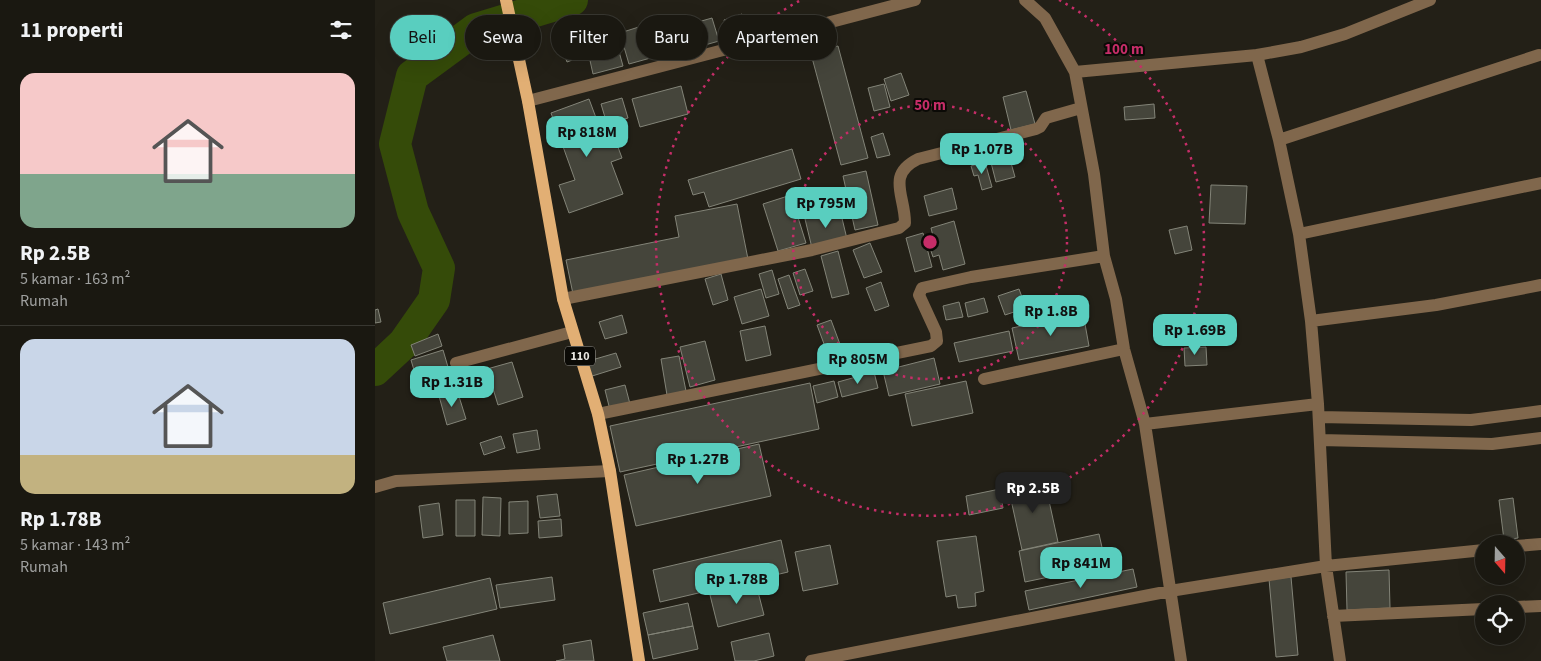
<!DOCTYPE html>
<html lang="id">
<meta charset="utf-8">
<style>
:root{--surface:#1a1811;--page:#23211a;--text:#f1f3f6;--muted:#9fa09f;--line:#383731;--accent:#59cebf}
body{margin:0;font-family:"Source Sans 3",sans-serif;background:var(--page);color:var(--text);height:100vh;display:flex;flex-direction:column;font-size:19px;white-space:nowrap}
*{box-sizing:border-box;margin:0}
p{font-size:16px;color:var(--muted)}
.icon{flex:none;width:28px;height:28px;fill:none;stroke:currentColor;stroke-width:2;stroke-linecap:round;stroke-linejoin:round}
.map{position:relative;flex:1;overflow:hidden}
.panel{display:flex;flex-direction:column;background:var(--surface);width:375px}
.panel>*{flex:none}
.top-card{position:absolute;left:15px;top:15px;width:475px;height:45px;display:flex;gap:10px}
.needle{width:32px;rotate:160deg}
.tools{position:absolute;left:1100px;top:535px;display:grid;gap:10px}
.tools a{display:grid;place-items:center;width:50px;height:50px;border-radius:50%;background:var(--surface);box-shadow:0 5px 20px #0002,0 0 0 1px var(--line);font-size:25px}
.price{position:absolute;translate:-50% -42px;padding:0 11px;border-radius:10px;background:var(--accent);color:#111;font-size:16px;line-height:32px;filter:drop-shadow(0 1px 2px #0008)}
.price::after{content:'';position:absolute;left:50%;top:30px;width:15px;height:11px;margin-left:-8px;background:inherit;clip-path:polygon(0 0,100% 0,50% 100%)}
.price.selected{background:#222;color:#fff}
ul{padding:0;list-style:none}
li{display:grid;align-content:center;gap:10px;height:265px;padding:0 20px}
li+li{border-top:1px solid var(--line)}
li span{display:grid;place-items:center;height:155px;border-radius:15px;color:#555}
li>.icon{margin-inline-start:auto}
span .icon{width:90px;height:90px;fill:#fffc;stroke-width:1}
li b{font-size:21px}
h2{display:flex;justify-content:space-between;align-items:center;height:60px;padding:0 20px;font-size:21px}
.pill{padding:0 18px;border-radius:22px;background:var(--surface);box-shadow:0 5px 20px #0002,0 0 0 1px var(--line);font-size:18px;line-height:45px}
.pill.selected{background:var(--accent);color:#111}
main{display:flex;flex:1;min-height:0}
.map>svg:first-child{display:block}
</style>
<main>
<section class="panel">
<h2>11 properti<svg class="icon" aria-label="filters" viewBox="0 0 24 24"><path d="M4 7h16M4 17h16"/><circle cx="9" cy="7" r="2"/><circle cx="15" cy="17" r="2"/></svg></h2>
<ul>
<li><span style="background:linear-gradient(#f6c9c9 65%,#7fa58c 0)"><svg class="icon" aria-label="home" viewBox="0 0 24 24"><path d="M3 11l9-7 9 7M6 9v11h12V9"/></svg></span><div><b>Rp 2.5B</b><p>5 kamar · 163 m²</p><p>Rumah</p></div></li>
<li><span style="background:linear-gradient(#c9d6e8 75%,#c2b280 0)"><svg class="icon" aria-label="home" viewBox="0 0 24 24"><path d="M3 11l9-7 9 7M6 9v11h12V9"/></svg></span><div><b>Rp 1.78B</b><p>5 kamar · 143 m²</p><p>Rumah</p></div></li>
</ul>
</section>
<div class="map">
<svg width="1166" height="661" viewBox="0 0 1166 661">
<rect width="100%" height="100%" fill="#232017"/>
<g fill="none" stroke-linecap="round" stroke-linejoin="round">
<path stroke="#354b09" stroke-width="32" d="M 0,370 L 29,343 L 59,300 L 64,268 L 38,212 L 20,144 L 37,76 L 101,29 L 197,0"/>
</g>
<path fill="#45453b" stroke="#838478" d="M 367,14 L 374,34 L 355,40 L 349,20 Z
M 315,18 L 321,40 L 282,50 L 276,29 Z
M 337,18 L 344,41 L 330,45 L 323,22 Z
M 270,25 L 279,57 L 254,64 L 245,33 Z
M 206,34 L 213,54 L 192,62 L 185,43 Z
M 463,46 L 493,158 L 466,165 L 436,54 Z
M 243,48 L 248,66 L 218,74 L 214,56 Z
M 526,73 L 534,95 L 516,101 L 509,79 Z
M 509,84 L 515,107 L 499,111 L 493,88 Z
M 306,86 L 313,114 L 265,127 L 257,99 Z
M 651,91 L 660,124 L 636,130 L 628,97 Z
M 247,98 L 253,118 L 232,124 L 226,104 Z
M 214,99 L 230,142 L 240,139 L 247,158 L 236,162 L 248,194 L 194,213 L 184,185 L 200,180 L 176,113 Z
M 779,104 L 780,118 L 750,120 L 749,107 Z
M 508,133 L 515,155 L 502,158 L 496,137 Z
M 631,145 L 640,177 L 621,182 L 613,151 Z
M 417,149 L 426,179 L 334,207 L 329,192 L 318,195 L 313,180 Z
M 610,162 L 617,187 L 607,190 L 603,175 L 599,176 L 596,166 Z
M 491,171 L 503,225 L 480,230 L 468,176 Z
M 836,185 L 872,186 L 870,224 L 834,223 Z
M 577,188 L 582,209 L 554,216 L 549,196 Z
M 416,195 L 431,243 L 403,251 L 388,204 Z
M 362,204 L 373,259 L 198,294 L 191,260 L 304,237 L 300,216 Z
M 465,210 L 472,239 L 437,248 L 430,219 Z
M 579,221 L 590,264 L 568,270 L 564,255 L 558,257 L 553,242 L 559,240 L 556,228 Z
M 812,226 L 817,250 L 800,254 L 794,230 Z
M 548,233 L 557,267 L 540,272 L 531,238 Z
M 495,243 L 507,272 L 489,278 L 478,250 Z
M 463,251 L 474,294 L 457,298 L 446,256 Z
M 430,269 L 438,291 L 425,295 L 418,273 Z
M 397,270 L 404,294 L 391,298 L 384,274 Z
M 346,274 L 353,300 L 338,305 L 330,279 Z
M 414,275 L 425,305 L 413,309 L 403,279 Z
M 506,282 L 514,306 L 500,311 L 491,288 Z
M 386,289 L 394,316 L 367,324 L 359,297 Z
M 644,289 L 651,308 L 630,315 L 623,296 Z
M 609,298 L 613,312 L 593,317 L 590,303 Z
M 584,302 L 588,317 L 571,320 L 568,306 Z
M 3,309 L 6,322 L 0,323 L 0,310 Z
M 708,313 L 714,346 L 644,360 L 637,328 Z
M 247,315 L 252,333 L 230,339 L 224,322 Z
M 456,320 L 466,347 L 452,352 L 442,325 Z
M 390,326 L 396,355 L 371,361 L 365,331 Z
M 634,331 L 638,351 L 584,362 L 579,343 Z
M 63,334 L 67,346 L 40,356 L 36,345 Z
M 330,341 L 340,380 L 315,387 L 305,347 Z
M 831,347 L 832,365 L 810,366 L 809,348 Z
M 68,350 L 73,367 L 41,377 L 36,360 Z
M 241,353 L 246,367 L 214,377 L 210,362 Z
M 304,356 L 311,391 L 292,395 L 286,359 Z
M 559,358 L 565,384 L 514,396 L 508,371 Z
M 137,362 L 148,397 L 123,405 L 112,369 Z
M 499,372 L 503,388 L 467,397 L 463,382 Z
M 459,381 L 463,397 L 442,403 L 438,386 Z
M 591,381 L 598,413 L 537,426 L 530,394 Z
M 435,383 L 444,429 L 245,472 L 235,426 Z
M 250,385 L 255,404 L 235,410 L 230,390 Z
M 82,390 L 91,419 L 72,425 L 64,396 Z
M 162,430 L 165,449 L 142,453 L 138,434 Z
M 126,436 L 130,448 L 109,455 L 105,443 Z
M 384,444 L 396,496 L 261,526 L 249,475 Z
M 669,478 L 683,542 L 647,550 L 633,486 Z
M 625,489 L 628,508 L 594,515 L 591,496 Z
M 182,494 L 185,516 L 165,518 L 162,496 Z
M 108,497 L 126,498 L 125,536 L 107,535 Z
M 1138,498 L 1143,538 L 1129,540 L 1124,500 Z
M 81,500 L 100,500 L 100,536 L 81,536 Z
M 153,501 L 153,533 L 134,534 L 134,502 Z
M 64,503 L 68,535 L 48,538 L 44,506 Z
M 186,519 L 187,536 L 164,538 L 163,521 Z
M 724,534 L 731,565 L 650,582 L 644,551 Z
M 601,536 L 609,591 L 600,593 L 601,606 L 583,608 L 581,595 L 571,597 L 562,541 Z
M 406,540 L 413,572 L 285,602 L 278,570 Z
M 455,545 L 463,584 L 428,591 L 420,552 Z
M 758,569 L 762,587 L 654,610 L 650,591 Z
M 1014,570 L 1015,608 L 972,610 L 971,572 Z
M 177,577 L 180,600 L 125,608 L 121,585 Z
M 916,577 L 923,655 L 901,657 L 894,579 Z
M 115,578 L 122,609 L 15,634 L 8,603 Z
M 381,584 L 389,615 L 343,627 L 335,595 Z
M 313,603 L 318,626 L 273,635 L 268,613 Z
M 318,626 L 323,649 L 278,659 L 273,635 Z
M 394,633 L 399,656 L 379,661 L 360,661 L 356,642 Z
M 118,635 L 125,661 L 72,661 L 68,647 Z
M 216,640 L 219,661 L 181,661 L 190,659 L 188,645 Z"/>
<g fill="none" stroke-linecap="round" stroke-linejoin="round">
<path stroke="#80674c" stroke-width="12" d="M 650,0 L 670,18 L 700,72 L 719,174 L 729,256 L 741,299 L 749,349 L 770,424 L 806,661
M 882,55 L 926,47 L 970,34 L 1055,0
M 700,72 L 882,55 L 904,140 L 924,234 L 936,321 L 943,404 L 951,566 L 965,661
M 153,101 L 540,0
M 904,140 L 1164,55
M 924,234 L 1166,183
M 188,299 L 437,250 L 524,228 L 530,223 C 530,195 511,175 543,159 L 661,129 L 665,127 L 671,118 L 706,108
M 936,321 L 1061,305 L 1166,285
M 81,363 L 197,332
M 609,379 L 749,349
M 223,414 L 556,346 L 562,341 L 561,332 L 544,295 L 547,288 L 596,277 L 729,256
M 944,417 L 1096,420 L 1166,411
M 770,424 L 943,404
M 945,440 L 1117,444 L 1166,438
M 0,487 L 21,481 L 235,471
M 1141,546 L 1166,544
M 1141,607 L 1166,606
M 958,616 L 1109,609
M 436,661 L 795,591 L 951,566 L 1109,550"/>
<path stroke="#e2af74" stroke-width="12" d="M 131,0 L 153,101 L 188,299 L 223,414 L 235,471 L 264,661"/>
</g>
<g fill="none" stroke="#c62d68" stroke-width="2.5" stroke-dasharray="2.5 5">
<circle cx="555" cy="242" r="137"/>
<path d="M684 0A274 274 0 1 1 426 0"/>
</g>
<g text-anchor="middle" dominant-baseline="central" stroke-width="4" stroke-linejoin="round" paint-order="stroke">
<rect fill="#0b0a06" stroke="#a6a49f" stroke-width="1" x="190" y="346.5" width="30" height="19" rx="4"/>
<g font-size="12" font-weight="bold" fill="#e8e6e0">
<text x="205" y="356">110</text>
</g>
</g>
<circle cx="555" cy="242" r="8" fill="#c62d68" stroke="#0b0a06" stroke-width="2.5"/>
<g font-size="15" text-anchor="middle" font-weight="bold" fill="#c62d68" stroke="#0b0a06" stroke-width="4" stroke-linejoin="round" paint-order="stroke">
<text x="749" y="54">100 m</text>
<text x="555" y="110">50 m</text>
</g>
</svg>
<div class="tools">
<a><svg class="needle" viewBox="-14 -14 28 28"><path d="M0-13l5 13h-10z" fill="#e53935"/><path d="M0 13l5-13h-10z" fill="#9fa09f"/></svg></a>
<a><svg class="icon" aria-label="locate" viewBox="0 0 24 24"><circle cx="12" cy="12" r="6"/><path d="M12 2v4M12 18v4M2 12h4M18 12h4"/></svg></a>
</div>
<b class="price" style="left:212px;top:158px">Rp 818M</b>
<b class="price" style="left:607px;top:175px">Rp 1.07B</b>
<b class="price" style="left:451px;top:229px">Rp 795M</b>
<b class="price" style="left:676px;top:337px">Rp 1.8B</b>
<b class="price" style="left:820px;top:356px">Rp 1.69B</b>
<b class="price" style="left:483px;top:385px">Rp 805M</b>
<b class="price" style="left:77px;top:408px">Rp 1.31B</b>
<b class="price" style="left:323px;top:485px">Rp 1.27B</b>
<b class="price selected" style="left:658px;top:514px">Rp 2.5B</b>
<b class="price" style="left:706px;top:589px">Rp 841M</b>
<b class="price" style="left:362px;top:605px">Rp 1.78B</b>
<div class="top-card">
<a class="pill selected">Beli</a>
<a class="pill">Sewa</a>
<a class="pill">Filter</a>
<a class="pill">Baru</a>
<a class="pill">Apartemen</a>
</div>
</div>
</main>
